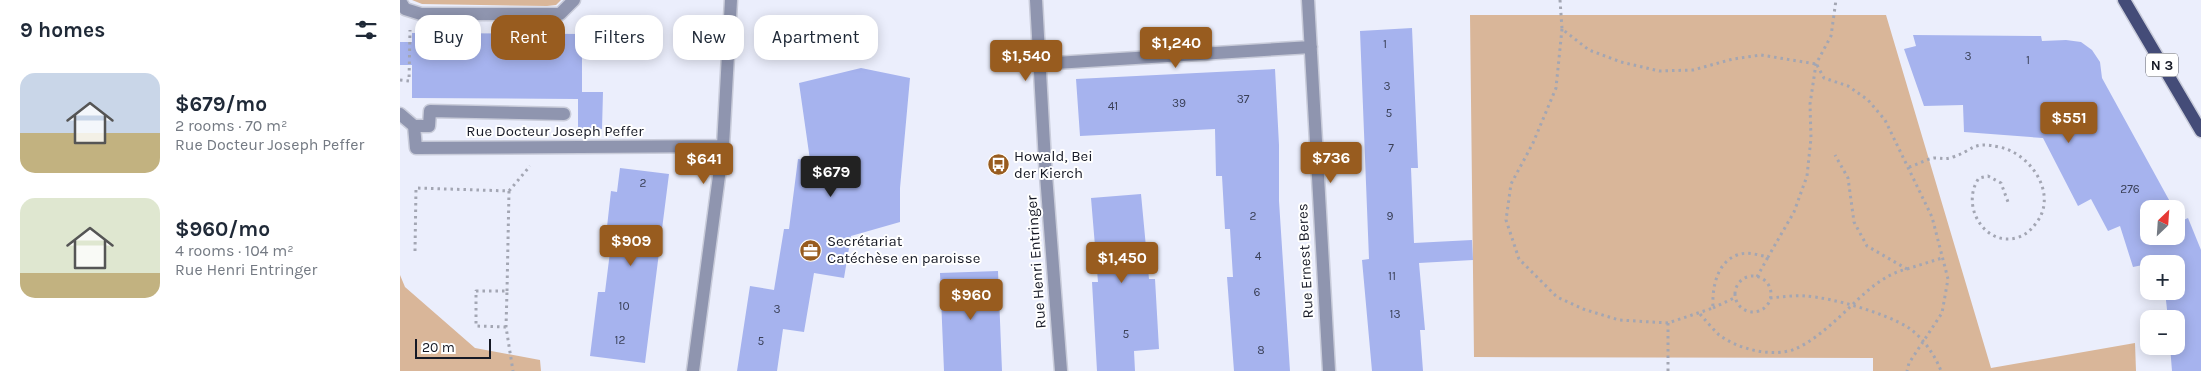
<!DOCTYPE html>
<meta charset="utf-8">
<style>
:root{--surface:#fff;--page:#f6f6f7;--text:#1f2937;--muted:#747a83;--accent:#985c1f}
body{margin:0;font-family:Karla,sans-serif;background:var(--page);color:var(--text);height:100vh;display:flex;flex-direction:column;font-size:19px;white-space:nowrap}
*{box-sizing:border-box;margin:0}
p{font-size:16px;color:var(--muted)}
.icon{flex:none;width:28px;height:28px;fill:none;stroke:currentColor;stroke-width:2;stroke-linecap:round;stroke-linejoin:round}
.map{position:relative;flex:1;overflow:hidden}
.sheet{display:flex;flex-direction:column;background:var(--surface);width:400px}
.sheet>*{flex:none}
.hud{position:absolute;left:15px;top:15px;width:475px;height:45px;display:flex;gap:10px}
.needle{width:32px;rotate:25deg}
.tools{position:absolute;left:1740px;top:200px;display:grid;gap:10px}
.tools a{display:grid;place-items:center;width:45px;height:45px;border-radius:10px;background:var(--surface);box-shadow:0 2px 12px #0003;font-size:25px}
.scale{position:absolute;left:15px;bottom:12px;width:76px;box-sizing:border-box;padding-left:5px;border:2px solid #161925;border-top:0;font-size:14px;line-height:18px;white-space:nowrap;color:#161925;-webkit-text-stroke:4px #fff;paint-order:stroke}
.price{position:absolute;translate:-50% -42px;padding:0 11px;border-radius:5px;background:var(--accent);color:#fff;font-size:16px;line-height:32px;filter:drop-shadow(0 1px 2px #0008)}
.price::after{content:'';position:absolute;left:50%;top:30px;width:15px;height:11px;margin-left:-8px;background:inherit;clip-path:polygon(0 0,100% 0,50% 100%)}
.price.active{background:#222;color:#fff}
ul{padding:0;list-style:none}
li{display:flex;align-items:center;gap:15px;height:125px;padding:0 20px}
li span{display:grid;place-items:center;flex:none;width:140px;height:100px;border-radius:15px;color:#555}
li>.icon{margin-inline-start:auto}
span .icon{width:60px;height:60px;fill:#fffc;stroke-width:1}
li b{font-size:21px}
h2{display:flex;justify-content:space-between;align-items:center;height:60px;padding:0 20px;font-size:21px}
.chip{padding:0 18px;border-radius:15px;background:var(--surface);box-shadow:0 2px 12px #0003;font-size:18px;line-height:45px}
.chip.active{background:var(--accent);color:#fff}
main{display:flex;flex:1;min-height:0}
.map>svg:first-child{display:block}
</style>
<main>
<section class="sheet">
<h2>9 homes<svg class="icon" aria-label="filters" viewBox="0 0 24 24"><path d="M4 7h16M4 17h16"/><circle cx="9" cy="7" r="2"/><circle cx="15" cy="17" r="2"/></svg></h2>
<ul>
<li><span style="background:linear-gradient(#c9d6e8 60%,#c2b280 0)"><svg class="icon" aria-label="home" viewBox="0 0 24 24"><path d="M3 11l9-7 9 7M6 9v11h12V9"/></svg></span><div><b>$679/mo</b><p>2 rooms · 70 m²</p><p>Rue Docteur Joseph Peffer</p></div></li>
<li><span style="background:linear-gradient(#dfe7d0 75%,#c2b280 0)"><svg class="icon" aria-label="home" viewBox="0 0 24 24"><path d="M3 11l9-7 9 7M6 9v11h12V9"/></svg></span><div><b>$960/mo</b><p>4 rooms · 104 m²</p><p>Rue Henri Entringer</p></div></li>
</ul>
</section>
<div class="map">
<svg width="1801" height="371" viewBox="0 0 1801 371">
<rect width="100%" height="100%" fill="#ebeefc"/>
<path fill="#d9b699" d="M 12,0 L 161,0 L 156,5 L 147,6 L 22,4 Z
M 1070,15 L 1486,15 L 1591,368 L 1735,343 L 1736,371 L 1473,371 L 1473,358 L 1074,357 Z
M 0,275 L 5,287 L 75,348 L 140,360 L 141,371 L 0,371 Z"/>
<path fill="#a6b3ee" d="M 1012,28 L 1018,168 L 1011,168 L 1014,243 L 1072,240 L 1073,260 L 1019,263 L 1025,330 L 1020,330 L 1023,371 L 972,371 L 962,260 L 969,259 L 960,31 Z
M 12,33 L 182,34 L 182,92 L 203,92 L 202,129 L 178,129 L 178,99 L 12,98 L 12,65 L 0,65 L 0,42 L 12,42 Z
M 1513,35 L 1641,36 L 1642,41 L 1666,40 L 1681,42 L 1692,50 L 1700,62 L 1702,78 L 1774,209 L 1749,209 L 1749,236 L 1776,236 L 1776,213 L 1781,221 L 1788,218 L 1801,250 L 1801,371 L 1772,371 L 1770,346 L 1776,346 L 1776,319 L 1768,319 L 1765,291 L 1776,291 L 1776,264 L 1762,264 L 1762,261 L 1733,267 L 1720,226 L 1708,231 L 1691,199 L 1678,206 L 1643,138 L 1564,132 L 1563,105 L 1524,106 L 1504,49 L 1516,46 Z
M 461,68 L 510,78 L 500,188 L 500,222 L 451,236 L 444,278 L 414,273 L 404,332 L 383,329 L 377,371 L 337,371 L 350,286 L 374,290 L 384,229 L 389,229 L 398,159 L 410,160 L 399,83 Z
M 875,69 L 879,145 L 879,201 L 890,371 L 834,371 L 827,277 L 833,277 L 830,229 L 825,229 L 822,176 L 816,176 L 815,129 L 680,136 L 676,79 Z
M 220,168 L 269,174 L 245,363 L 190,356 L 198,292 L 205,292 L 213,228 L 207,227 L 211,191 L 217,192 Z
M 741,194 L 749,279 L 755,279 L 759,349 L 734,351 L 735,371 L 697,371 L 692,282 L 698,282 L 691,198 Z
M 598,271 L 602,371 L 544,371 L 540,273 Z"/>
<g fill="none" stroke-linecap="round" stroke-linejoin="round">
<defs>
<path id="minor" d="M 636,0 L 645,162 L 661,371
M 908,0 L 929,371
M 0,1 L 5,9 L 21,14 L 160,14 L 174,0
M 639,64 L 911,47
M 0,114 L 14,126 L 29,126 L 30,111 L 164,114
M 14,126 L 16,148 L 323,146
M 293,371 L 323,146 L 331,0"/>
<path id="major" d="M 1724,0 L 1801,131"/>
</defs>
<use href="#minor" stroke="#c9ccda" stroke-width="15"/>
<use href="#major" stroke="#c9ccda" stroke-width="15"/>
<path stroke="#a3a6b3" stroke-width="3" stroke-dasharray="2.5 4" stroke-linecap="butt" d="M 1160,0 L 1162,29 L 1189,50 L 1221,62 L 1259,71 L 1293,70 L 1333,59 L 1361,55 L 1416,64
M 1162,29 L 1156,88 L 1133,143 L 1111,184 L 1106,220 L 1119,259 L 1157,297 L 1183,309 L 1219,320 L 1268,323 L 1313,308 C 1312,289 1316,263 1337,255 C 1347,251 1358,255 1368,257 L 1394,212 L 1407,176 L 1411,138 L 1410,104 L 1416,64 L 1431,36 L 1436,0
M 1417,65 L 1424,78 L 1448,86 L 1468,100 L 1485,120 L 1532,217 L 1548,279 L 1542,313 L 1509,363 L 1507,371
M 0,80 L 9,81 L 10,30
M 1509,167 C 1517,165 1526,159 1534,158 C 1541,158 1546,160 1553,157 C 1574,150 1572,141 1599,147 C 1630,153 1658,193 1637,222 C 1631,230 1626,235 1616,238 C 1584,246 1560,205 1579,178 L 1588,176 L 1601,183 L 1608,202
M 109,191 L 130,166
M 15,251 L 16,188 L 109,191 L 107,291
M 1507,269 L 1542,258
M1335 294a18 18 0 1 1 36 0a18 18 0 1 1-36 0Z
M 1357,277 L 1368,257
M 1370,298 C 1382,297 1394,295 1405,296 C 1434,298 1485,313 1509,328 C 1523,338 1535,355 1541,371
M 1313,308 L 1336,297
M 1300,314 C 1306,321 1312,328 1318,334 C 1337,349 1372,358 1395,349 C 1409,343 1424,331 1436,320 C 1458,301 1477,276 1507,269 L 1467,246 L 1454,222 L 1448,178 L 1435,155
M 106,327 L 76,326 L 76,291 L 107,291 L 106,327 L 113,371
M 1268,371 L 1268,323"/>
<use href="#minor" stroke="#8f95af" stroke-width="12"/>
<use href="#major" stroke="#444c78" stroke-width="12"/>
</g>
<defs>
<symbol id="bus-disc" viewBox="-11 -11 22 22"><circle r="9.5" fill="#985c1f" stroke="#fff"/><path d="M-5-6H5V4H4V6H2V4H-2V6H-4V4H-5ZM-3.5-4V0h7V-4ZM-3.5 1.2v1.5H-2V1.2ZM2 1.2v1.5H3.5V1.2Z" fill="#fff"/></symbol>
<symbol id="office-disc" viewBox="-11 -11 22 22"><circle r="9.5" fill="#985c1f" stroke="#fff"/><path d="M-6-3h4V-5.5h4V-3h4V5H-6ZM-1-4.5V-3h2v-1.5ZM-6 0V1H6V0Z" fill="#fff"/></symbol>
</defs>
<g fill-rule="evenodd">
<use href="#bus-disc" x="586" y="152" width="25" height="25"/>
<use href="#office-disc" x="398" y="238" width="25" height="25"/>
</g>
<g text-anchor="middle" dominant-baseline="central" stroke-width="4" stroke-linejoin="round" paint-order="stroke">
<g font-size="12" fill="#3a4057">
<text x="985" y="44">1</text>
<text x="1568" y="56">3</text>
<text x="1628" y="60">1</text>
<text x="987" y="86">3</text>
<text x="843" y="99">37</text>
<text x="779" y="103">39</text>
<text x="713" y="106">41</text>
<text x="989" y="113">5</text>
<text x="991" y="148">7</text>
<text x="243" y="183">2</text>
<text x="1730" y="189">276</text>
<text x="853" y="216">2</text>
<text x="990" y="216">9</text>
<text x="858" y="256">4</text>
<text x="992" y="276">11</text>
<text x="857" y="292">6</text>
<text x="224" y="306">10</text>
<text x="377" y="309">3</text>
<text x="995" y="314">13</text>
<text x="726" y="334">5</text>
<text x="220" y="340">12</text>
<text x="361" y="341">5</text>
<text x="861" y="350">8</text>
</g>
<rect fill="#fff" stroke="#5c5e66" stroke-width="1" x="1746" y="53.5" width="32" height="23" rx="4"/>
<g font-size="14" font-weight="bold" fill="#161925">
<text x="1762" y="65">N 3</text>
</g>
<g font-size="15" fill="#161925" stroke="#fff">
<text x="155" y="131">Rue Docteur Joseph Peffer</text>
<text transform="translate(905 261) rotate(-93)">Rue Ernest Beres</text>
<text transform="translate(636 262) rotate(-94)">Rue Henri Entringer</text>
</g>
<g font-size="15" fill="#161925" stroke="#fff" text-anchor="start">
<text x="614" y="156">Howald, Bei<tspan x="614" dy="17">der Kierch</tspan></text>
<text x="427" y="241">Secrétariat<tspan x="427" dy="17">Catéchèse en paroisse</tspan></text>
</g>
</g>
</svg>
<div class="tools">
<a><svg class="needle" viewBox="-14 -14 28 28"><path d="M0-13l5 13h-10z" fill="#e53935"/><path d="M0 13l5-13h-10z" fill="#747a83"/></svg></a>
<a>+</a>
<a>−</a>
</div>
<div class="scale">20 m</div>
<b class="price" style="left:776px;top:69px">$1,240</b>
<b class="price" style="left:626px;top:82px">$1,540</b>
<b class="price" style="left:1669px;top:144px">$551</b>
<b class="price" style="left:931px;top:184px">$736</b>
<b class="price" style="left:304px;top:185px">$641</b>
<b class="price active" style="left:431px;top:198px">$679</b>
<b class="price" style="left:231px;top:267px">$909</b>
<b class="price" style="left:722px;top:284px">$1,450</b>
<b class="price" style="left:571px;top:321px">$960</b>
<div class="hud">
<a class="chip">Buy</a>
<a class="chip active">Rent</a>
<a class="chip">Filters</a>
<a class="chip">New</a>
<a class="chip">Apartment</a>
</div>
</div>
</main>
